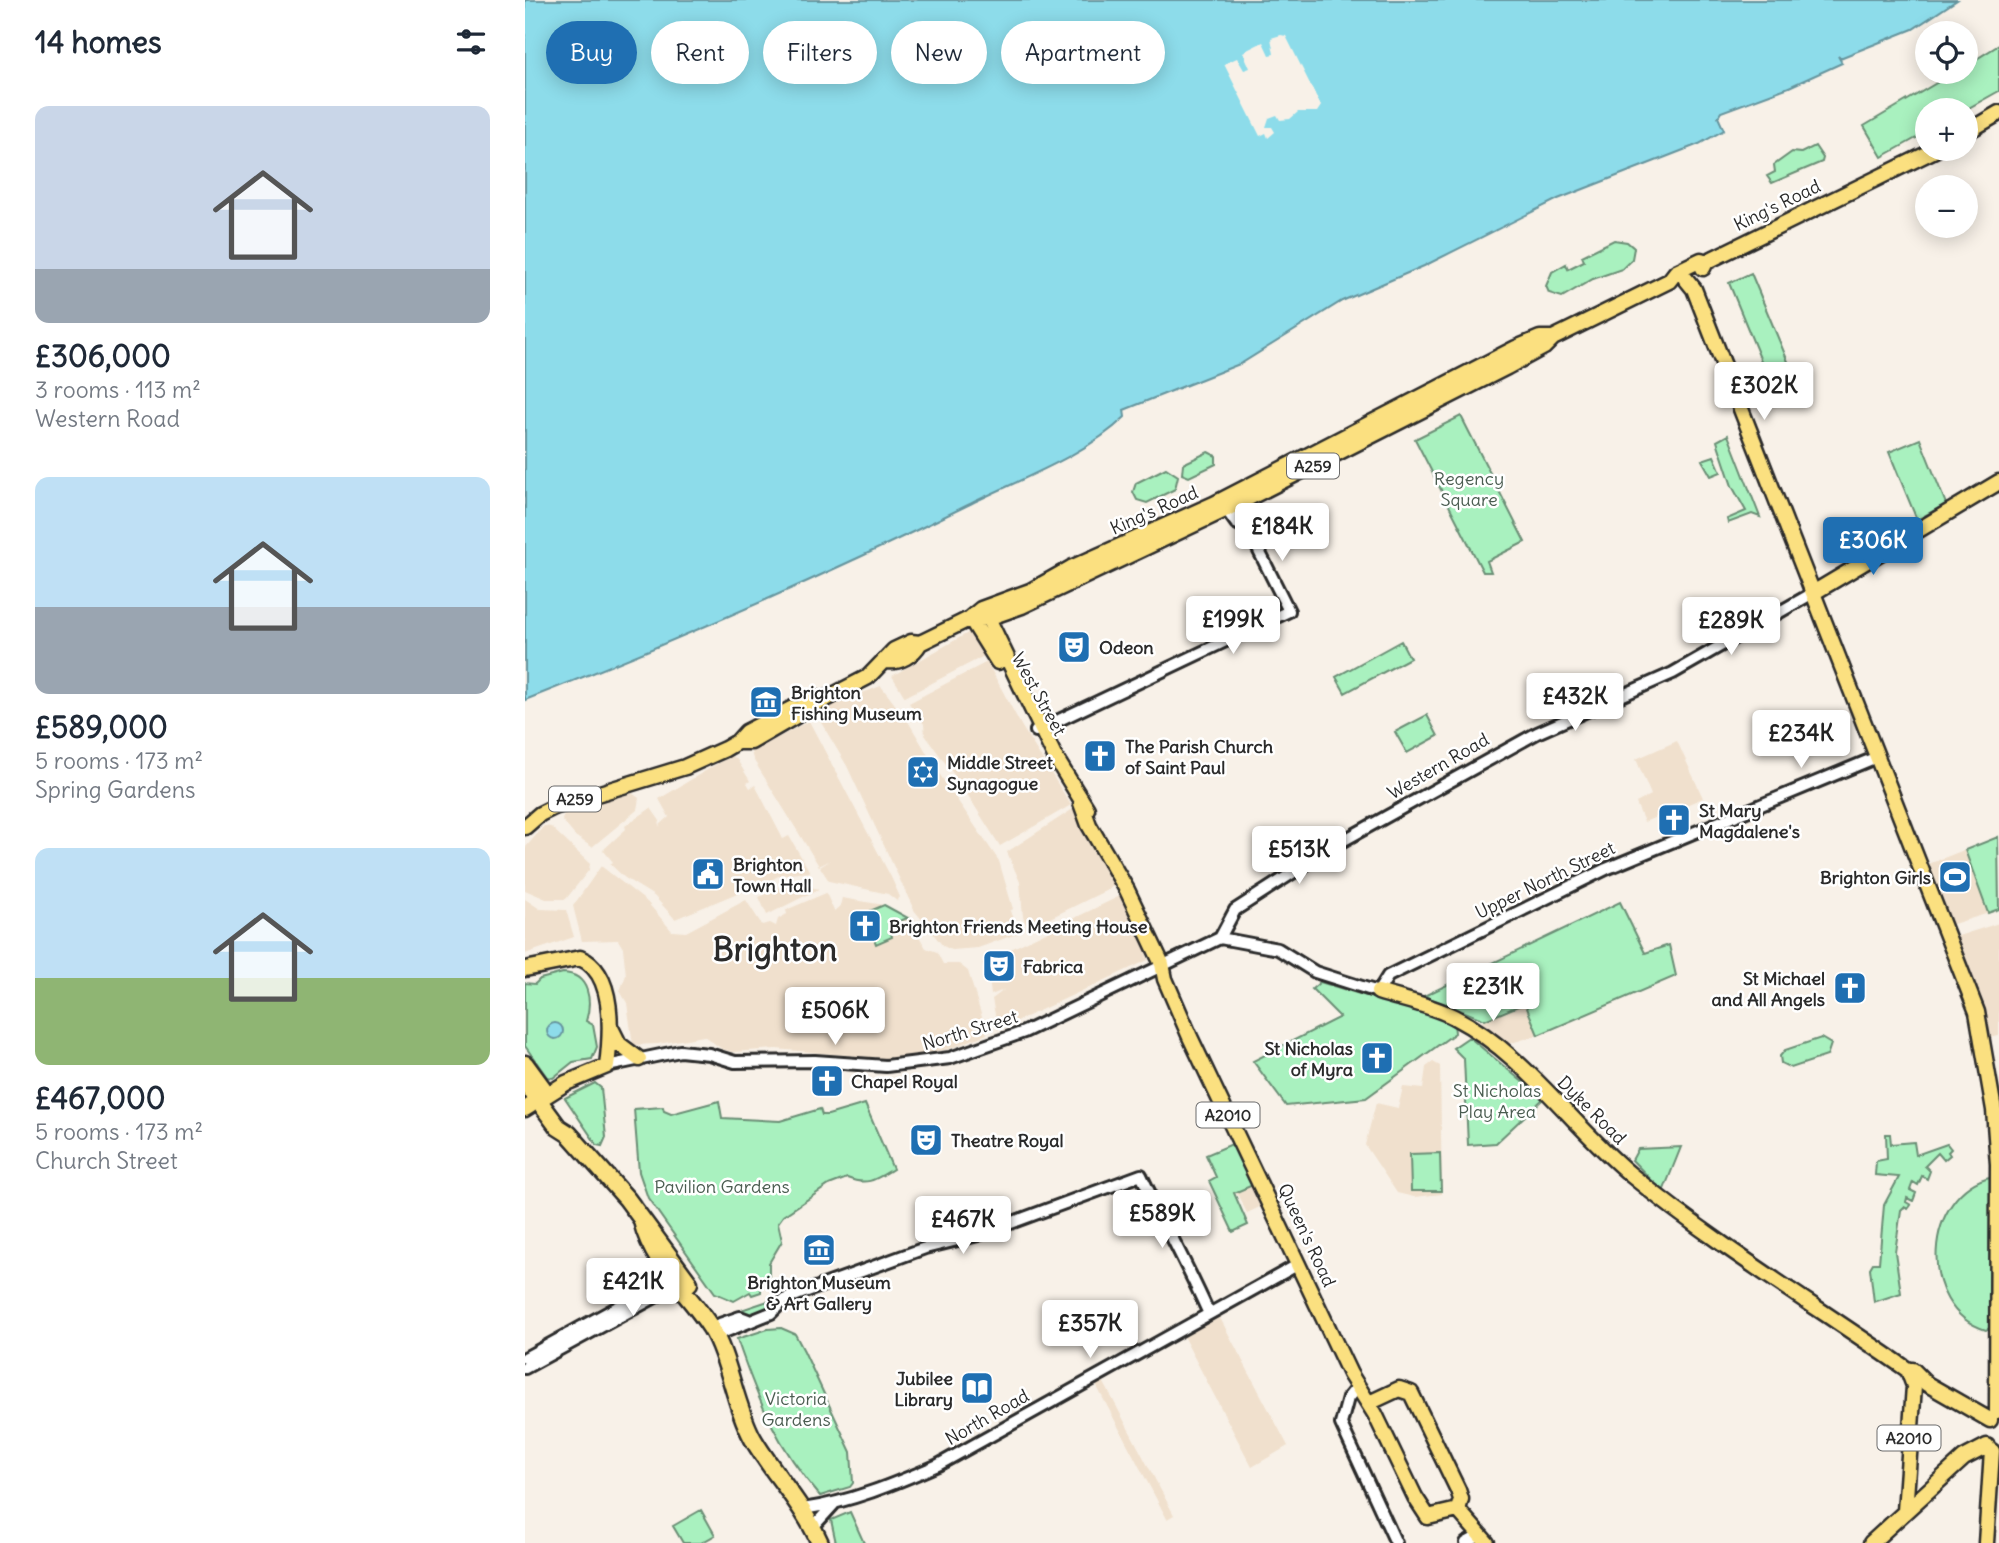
<!DOCTYPE html>
<meta charset="utf-8">
<style>
:root{--surface:#fff;--page:#f2f2f3;--text:#1f2937;--muted:#747a83;--accent:#1f6fb2}
body{margin:0;font-family:Delius,sans-serif;background:var(--page);color:var(--text);height:100vh;display:flex;flex-direction:column;font-size:26px;white-space:nowrap}
*{box-sizing:border-box;margin:0}
p{font-size:23px;color:var(--muted)}
.icon{flex:none;width:38px;height:38px;fill:none;stroke:currentColor;stroke-width:2;stroke-linecap:round;stroke-linejoin:round}
.map{position:relative;flex:1;overflow:hidden}
.side{display:flex;flex-direction:column;background:var(--surface);width:525px}
.side>*{flex:none}
.guide{position:absolute;left:21px;top:21px;width:665px;height:63px;display:flex;gap:14px}
.buttons{position:absolute;left:1390px;top:21px;display:grid;gap:14px}
.buttons a{display:grid;place-items:center;width:63px;height:63px;border-radius:50%;background:var(--surface);box-shadow:0 4px 18px #0003;font-size:35px}
.price{position:absolute;translate:-50% -60px;padding:0 16px;border-radius:7px;background:#fff;color:#222;font-size:23px;line-height:46px;filter:drop-shadow(0 2px 4px #0008)}
.price::after{content:'';position:absolute;left:50%;top:42px;width:21px;height:16px;margin-left:-10px;background:inherit;clip-path:polygon(0 0,100% 0,50% 100%)}
.price.on{background:var(--accent);color:#fff}
ul{padding:0;list-style:none}
li{display:grid;align-content:center;gap:14px;height:371px;padding:0 35px}
li span{display:grid;place-items:center;height:217px;border-radius:14px;color:#555}
li>.icon{margin-inline-start:auto}
span .icon{width:126px;height:126px;fill:#fffc;stroke-width:1}
li b{font-size:30px}
h2{display:flex;justify-content:space-between;align-items:center;height:84px;padding:0 35px;font-size:30px}
.pill{padding:0 24px;border-radius:32px;background:var(--surface);box-shadow:0 4px 18px #0003;font-size:24px;line-height:63px}
.pill.on{background:var(--accent);color:#fff}
main{display:flex;flex:1;min-height:0}
.map>svg:first-child{display:block}
</style>
<main>
<section class="side">
<h2>14 homes<svg class="icon" aria-label="filters" viewBox="0 0 24 24"><path d="M4 7h16M4 17h16"/><circle cx="9" cy="7" r="2"/><circle cx="15" cy="17" r="2"/></svg></h2>
<ul>
<li><span style="background:linear-gradient(#c9d6e8 75%,#9aa5b1 0)"><svg class="icon" aria-label="home" viewBox="0 0 24 24"><path d="M3 11l9-7 9 7M6 9v11h12V9"/></svg></span><div><b>£306,000</b><p>3 rooms · 113 m²</p><p>Western Road</p></div></li>
<li><span style="background:linear-gradient(#bfe0f5 60%,#9aa5b1 0)"><svg class="icon" aria-label="home" viewBox="0 0 24 24"><path d="M3 11l9-7 9 7M6 9v11h12V9"/></svg></span><div><b>£589,000</b><p>5 rooms · 173 m²</p><p>Spring Gardens</p></div></li>
<li><span style="background:linear-gradient(#bfe0f5 60%,#8fb573 0)"><svg class="icon" aria-label="home" viewBox="0 0 24 24"><path d="M3 11l9-7 9 7M6 9v11h12V9"/></svg></span><div><b>£467,000</b><p>5 rooms · 173 m²</p><p>Church Street</p></div></li>
</ul>
</section>
<div class="map">
<svg width="1474" height="1543" viewBox="0 0 1474 1543">
<rect width="100%" height="100%" fill="#f8f1e8"/>
<filter id="ink" filterUnits="userSpaceOnUse"><feTurbulence type="fractalNoise" baseFrequency=".0143" numOctaves="2"/><feDisplacementMap in="SourceGraphic" scale="14" xChannelSelector="R" yChannelSelector="G"/><feConvolveMatrix kernelMatrix="1 2 1 2 8 2 1 2 1" color-interpolation-filters="sRGB"/></filter>
<g filter="url(#ink)">
<path fill="#f0e0cd" d="M 448,630 L 461,655 L 380,697 L 367,676 Z
M 462,662 L 497,727 L 546,805 L 475,846 L 437,786 L 400,735 L 399,724 L 384,703 Z
M 356,686 L 384,723 L 413,772 L 474,861 L 488,909 L 485,911 L 494,933 L 453,948 L 427,950 L 418,946 L 389,910 L 322,766 L 291,714 L 313,702 Z
M 284,721 L 366,877 L 375,897 L 372,901 L 363,894 L 304,881 L 295,867 L 306,860 L 294,866 L 228,759 L 226,752 Z
M 1152,741 L 1178,798 L 1119,822 L 1111,803 L 1126,795 L 1111,759 Z
M 205,756 L 211,758 L 225,781 L 222,783 L 225,788 L 230,785 L 258,839 L 264,836 L 285,872 L 255,875 L 234,887 L 210,894 L 150,919 L 129,896 L 100,878 L 85,864 L 88,862 L 78,850 L 101,829 L 100,826 L 126,808 L 135,821 L 134,826 L 144,817 L 134,799 Z
M 107,793 L 114,798 L 112,810 L 67,847 L 50,836 L 37,820 L 39,813 L 44,810 Z
M 548,809 L 556,816 L 589,884 L 584,889 L 503,929 L 498,917 L 495,882 L 482,852 Z
M 19,826 L 26,827 L 65,864 L 64,870 L 41,899 L 21,899 L 0,890 L 0,848 Z
M 1474,836 L 1474,910 L 1425,925 L 1401,865 Z
M 76,866 L 122,902 L 147,931 L 161,932 L 221,900 L 237,925 L 245,923 L 251,926 L 253,919 L 262,914 L 261,910 L 301,893 L 309,911 L 315,906 L 317,898 L 359,905 L 383,918 L 401,948 L 412,952 L 418,964 L 434,964 L 443,971 L 462,1034 L 424,1049 L 366,1059 L 251,1049 L 208,1052 L 197,1049 L 179,1036 L 133,1044 L 108,1045 L 102,1003 L 95,991 L 101,975 L 98,948 L 93,940 L 57,941 L 48,906 Z
M 266,883 L 294,889 L 242,915 L 234,897 Z
M 595,896 L 618,943 L 623,960 L 473,1030 L 467,999 L 479,990 L 466,995 L 464,978 L 457,963 Z
M 0,899 L 15,909 L 41,910 L 49,937 L 0,954 Z
M 1474,923 L 1474,1036 L 1463,1038 L 1430,937 Z
M 1000,1003 L 1013,1035 L 983,1044 L 956,1022 Z
M 908,1062 L 915,1066 L 917,1194 L 889,1197 L 872,1193 L 840,1145 L 851,1103 L 873,1108 L 878,1087 L 898,1089 L 901,1067 Z
M 730,1184 L 739,1205 L 722,1213 L 711,1192 Z
M 694,1316 L 763,1446 L 727,1467 L 658,1336 Z
M 577,1379 L 649,1515 L 642,1519 L 570,1383 Z"/>
<path fill="#a9f1bf" stroke="#6a8e75" stroke-width="2" d="M 1474,45 L 1474,91 L 1440,110 L 1402,110 L 1402,132 L 1357,157 L 1339,126 L 1430,72 L 1440,72 L 1442,65 Z
M 1290,146 L 1298,158 L 1297,162 L 1247,183 L 1242,176 L 1250,172 L 1249,165 L 1267,152 L 1276,153 Z
M 1089,240 L 1102,242 L 1109,248 L 1107,259 L 1097,269 L 1068,279 L 1037,297 L 1024,293 L 1021,286 L 1027,272 L 1041,264 L 1043,269 L 1059,261 L 1057,256 Z
M 1226,273 L 1264,364 L 1241,373 L 1204,283 Z
M 936,416 L 1000,542 L 962,561 L 966,572 L 958,572 L 890,439 Z
M 1203,435 L 1235,517 L 1227,514 L 1203,523 L 1202,519 L 1221,511 L 1207,486 L 1192,441 Z
M 1395,439 L 1421,504 L 1392,520 L 1364,452 Z
M 683,452 L 691,456 L 691,464 L 664,477 L 657,474 L 658,464 Z
M 1189,456 L 1196,472 L 1186,476 L 1177,460 Z
M 641,468 L 653,476 L 650,489 L 622,503 L 612,500 L 608,492 L 611,483 Z
M 876,641 L 885,658 L 820,693 L 811,677 Z
M 902,715 L 913,736 L 882,753 L 870,732 Z
M 1473,837 L 1474,909 L 1463,913 L 1440,850 Z
M 1095,902 L 1120,953 L 1144,945 L 1151,976 L 1013,1035 L 1000,1003 L 960,1020 L 899,996 Z
M 359,905 L 383,918 L 371,922 L 374,929 L 366,933 L 367,937 L 351,944 L 347,933 L 352,931 L 353,924 L 345,911 Z
M 38,973 C 65,974 67,1002 61,1021 L 68,1025 L 72,1047 L 67,1059 L 48,1062 L 28,1078 L 22,1077 L 0,1046 L 0,983 L 10,984 L 15,979 Z
M 795,982 L 924,1021 L 929,1024 L 930,1033 L 841,1098 L 761,1106 L 728,1061 L 815,1017 L 787,989 Z
M 944,1037 L 1018,1099 L 971,1143 L 943,1145 L 939,1059 L 928,1048 Z
M 1296,1038 L 1306,1044 L 1302,1056 L 1266,1068 L 1256,1063 L 1255,1056 L 1260,1050 Z
M 70,1083 L 76,1088 L 81,1137 L 77,1146 L 72,1145 L 40,1098 Z
M 194,1101 L 197,1118 L 255,1121 L 295,1109 L 297,1115 L 303,1115 L 340,1104 L 368,1169 C 350,1180 342,1186 322,1178 L 304,1185 L 258,1216 L 253,1223 L 257,1241 L 244,1263 L 244,1275 L 236,1284 L 236,1292 L 227,1295 L 225,1292 L 209,1301 L 190,1293 L 123,1198 L 114,1172 L 109,1109 L 138,1107 L 139,1111 L 146,1114 Z
M 1361,1134 L 1365,1134 L 1366,1144 L 1389,1142 L 1391,1155 L 1422,1144 L 1426,1149 L 1423,1152 L 1425,1155 L 1419,1160 L 1413,1153 L 1400,1166 L 1405,1171 L 1402,1179 L 1397,1176 L 1393,1185 L 1388,1182 L 1385,1190 L 1391,1193 L 1388,1201 L 1382,1198 L 1381,1202 L 1386,1205 L 1383,1209 L 1379,1207 L 1376,1210 L 1370,1252 L 1376,1293 L 1349,1302 L 1345,1268 L 1348,1263 L 1354,1263 L 1359,1205 L 1374,1177 L 1350,1175 L 1351,1161 L 1362,1159 Z
M 707,1144 L 728,1185 L 709,1193 L 723,1225 L 708,1232 L 684,1181 L 691,1177 L 681,1155 Z
M 1156,1147 L 1138,1192 L 1107,1160 L 1113,1149 Z
M 915,1153 L 916,1191 L 886,1191 L 885,1154 Z
M 1468,1176 L 1468,1308 L 1464,1328 L 1461,1330 C 1391,1309 1397,1192 1468,1176 Z
M 246,1300 L 249,1306 L 239,1312 L 212,1316 L 210,1312 Z
M 256,1328 L 270,1334 L 279,1351 L 326,1452 L 328,1483 L 325,1487 L 295,1496 C 252,1446 233,1401 212,1339 L 243,1329 Z
M 176,1510 L 190,1535 L 176,1543 L 158,1543 L 148,1526 Z
M 325,1512 L 339,1543 L 311,1543 L 306,1520 Z"/>
<path fill="#8ddcea" stroke="#66959e" stroke-width="2" d="M 0,0 L 1432,0 L 1388,29 L 1315,58 L 1313,56 L 1317,63 L 1264,87 L 1196,112 L 1193,117 L 1199,130 L 1174,144 L 1033,199 L 899,266 L 817,301 L 717,363 L 599,410 L 600,417 C 560,456 493,480 443,505 C 298,577 151,641 0,700 Z
M22 1031a8 8 0 1 1 16 0a8 8 0 1 1-16 0Z"/>
<path fill="#f8f1e8" d="M 756,35 L 761,36 L 796,106 L 792,112 L 773,112 L 765,119 L 755,120 L 752,115 L 744,118 L 741,127 L 747,127 L 750,132 L 743,138 L 741,133 L 735,136 L 699,64 L 712,58 L 719,70 L 725,68 L 718,52 L 738,42 L 744,55 L 749,54 L 746,38 Z"/>
<g fill="none" stroke-linecap="round" stroke-linejoin="round">
<defs>
<path id="minor" d="M 698,505 L 711,523 L 723,529
M 511,731 L 764,611 L 723,529 L 722,522 L 706,499
M 695,938 L 753,949 L 790,972 L 853,992 L 863,976 L 1081,869 L 1352,757
M 695,938 L 710,910 L 814,843 L 1012,733 L 1148,673 L 1288,593
M 82,1066 L 155,1051 L 184,1054 L 210,1062 L 290,1061 L 361,1066 L 425,1058 L 499,1032 L 695,938
M 186,1327 L 215,1317 L 223,1320
M 189,1336 L 246,1313 L 259,1300 L 274,1294 L 400,1248 L 453,1235 L 616,1175 C 638,1222 663,1266 684,1314
M 0,1358 L 151,1275
M 0,1368 L 156,1283
M 832,1387 L 823,1398 L 816,1424 L 871,1543
M 278,1509 C 326,1502 369,1484 413,1465 L 774,1264
M 288,1527 L 309,1504
M 941,1543 L 956,1535"/>
<path id="major" d="M 1440,133 L 1474,113
M 1178,268 L 1181,262 L 1189,258 L 1412,149
M 1160,278 L 1169,289 L 1452,1012 L 1469,1110 L 1473,1164 L 1472,1411
M 1288,593 L 1474,482
M 463,618 L 530,757 L 562,809
M 444,619 L 463,618 L 497,606 L 700,510 L 982,367 L 1019,347 L 1028,338 L 1144,281 L 1151,272 L 1176,260 L 1181,262
M 446,619 L 473,662
M 361,661 C 375,663 388,655 395,643
M 287,702 L 295,702 L 343,677 L 369,650 L 386,642 L 395,643 L 444,619 L 456,609 L 505,591 L 546,568 L 689,504 L 991,348 L 1015,338 L 1028,338
M 212,742 L 226,742 L 271,716
M 556,803 L 564,825 L 602,890 L 637,964 L 640,979 L 665,1037 L 825,1374 L 850,1414 L 890,1497 L 903,1517 L 933,1510
M 0,827 L 15,814 L 29,807 L 160,767 L 200,749 L 212,742 L 221,732 L 268,708 L 275,709 L 290,697
M 0,969 L 55,958 C 91,973 86,1034 82,1066 L 41,1083 L 0,1109
M 853,992 C 878,1000 906,1005 929,1017 C 1000,1054 1046,1125 1106,1175 C 1194,1247 1290,1305 1383,1370 L 1388,1370 L 1402,1384 L 1465,1420
M 86,1028 L 94,1044 L 114,1059
M 844,1403 L 874,1389 L 886,1393 L 933,1490 L 936,1499 L 933,1510
M 933,1510 L 962,1543
M 1380,1511 L 1389,1386 L 1383,1370
M 1346,1543 L 1439,1458 L 1462,1446
M 1461,1543 L 1467,1451"/>
<path id="highway" d="M 0,1064 L 19,1090
M 0,1082 L 33,1127 L 44,1134 L 102,1199 L 164,1283
M 117,1221 C 129,1268 162,1290 186,1328 C 204,1357 210,1407 228,1439 C 249,1475 278,1504 295,1543"/>
</defs>
<use href="#minor" stroke="#2b2b2b" stroke-width="16"/>
<use href="#major" stroke="#2b2b2b" stroke-width="19"/>
<use href="#highway" stroke="#2b2b2b" stroke-width="21"/>
<use href="#minor" stroke="#fff" stroke-width="10"/>
<use href="#major" stroke="#fbe080" stroke-width="14"/>
<use href="#highway" stroke="#fbe080" stroke-width="16"/>
</g>
</g>
<defs>
<symbol id="theatre-square" viewBox="-11 -11 22 22"><rect x="-9" y="-9" width="18" height="18" rx="4" fill="#1f6fb2" stroke="#fff"/><path d="M-5-5.5Q0-4 5-5.5V0Q5 5 0 6Q-5 5-5 0ZM-3.3-2.5H-1v1.5H-3.3ZM1-2.5H3.3v1.5H1ZM-2.8 1Q0 5.5 2.8 1Z" fill="#fff"/></symbol>
<symbol id="museum-square" viewBox="-11 -11 22 22"><rect x="-9" y="-9" width="18" height="18" rx="4" fill="#1f6fb2" stroke="#fff"/><path d="M0-6L6-3V-2H-6V-3ZM-5-1h2V3h-2ZM-1-1h2V3h-2ZM3-1h2V3H3ZM-6 4H6V6H-6Z" fill="#fff"/></symbol>
<symbol id="church-square" viewBox="-11 -11 22 22"><rect x="-9" y="-9" width="18" height="18" rx="4" fill="#1f6fb2" stroke="#fff"/><path d="M-1.2-6h2.4v3.5h3.3v2.4h-3.3V6h-2.4V-.1h-3.3v-2.4h3.3Z" fill="#fff"/></symbol>
<symbol id="synagogue-square" viewBox="-11 -11 22 22"><rect x="-9" y="-9" width="18" height="18" rx="4" fill="#1f6fb2" stroke="#fff"/><path d="M0-6.5L5.6 3.2H-5.6ZM0 6.5L5.6-3.2H-5.6Z" fill="#fff"/></symbol>
<symbol id="civic-square" viewBox="-11 -11 22 22"><rect x="-9" y="-9" width="18" height="18" rx="4" fill="#1f6fb2" stroke="#fff"/><path d="M-.6-6.5H3V-4.5H.6V-3L4-1V1h2V6H-6V1h2V-1L-.6-3ZM-1.2 2.5V6h2.4V2.5Z" fill="#fff"/></symbol>
<symbol id="stadium-square" viewBox="-11 -11 22 22"><rect x="-9" y="-9" width="18" height="18" rx="4" fill="#1f6fb2" stroke="#fff"/><path d="M0-5a6.5 5 0 1 0 0 10a6.5 5 0 1 0 0-10ZM-3.5-1.8h7v3.6h-7Z" fill="#fff"/></symbol>
<symbol id="library-square" viewBox="-11 -11 22 22"><rect x="-9" y="-9" width="18" height="18" rx="4" fill="#1f6fb2" stroke="#fff"/><path d="M-6-4Q-3-5.5-.7-3.5V5Q-3 3-6 4ZM6-4Q3-5.5 .7-3.5V5Q3 3 6 4Z" fill="#fff"/></symbol>
</defs>
<g fill-rule="evenodd">
<use href="#theatre-square" x="530" y="628" width="38" height="38"/>
<use href="#museum-square" x="222" y="683" width="38" height="38"/>
<use href="#church-square" x="556" y="737" width="38" height="38"/>
<use href="#synagogue-square" x="379" y="753" width="38" height="38"/>
<use href="#church-square" x="1130" y="801" width="38" height="38"/>
<use href="#civic-square" x="164" y="855" width="38" height="38"/>
<use href="#stadium-square" x="1411" y="858" width="38" height="38"/>
<use href="#church-square" x="321" y="907" width="38" height="38"/>
<use href="#theatre-square" x="455" y="947" width="38" height="38"/>
<use href="#church-square" x="1306" y="969" width="38" height="38"/>
<use href="#church-square" x="833" y="1039" width="38" height="38"/>
<use href="#church-square" x="283" y="1062" width="38" height="38"/>
<use href="#theatre-square" x="382" y="1121" width="38" height="38"/>
<use href="#museum-square" x="275" y="1231" width="38" height="38"/>
<use href="#library-square" x="433" y="1369" width="38" height="38"/>
</g>
<g text-anchor="middle" dominant-baseline="central" stroke-width="5" stroke-linejoin="round" paint-order="stroke">
<g fill="#fff" stroke="#6b6b6b" stroke-width="2">
<rect x="762" y="453.5" width="52" height="25" rx="5"/>
<rect x="24" y="786.5" width="52" height="25" rx="5"/>
<rect x="671.5" y="1102.5" width="63" height="25" rx="5"/>
<rect x="1352.5" y="1425.5" width="63" height="25" rx="5"/>
</g>
<g font-size="16" font-weight="bold" fill="#2b2b2b">
<text x="788" y="466">A259</text>
<text x="50" y="799">A259</text>
<text x="703" y="1115">A2010</text>
<text x="1384" y="1438">A2010</text>
</g>
<g font-size="18" fill="#2b2b2b" stroke="#fff">
<text transform="translate(1252 205) rotate(-26)">King's Road</text>
<text transform="translate(629 510) rotate(-24)">King's Road</text>
<text transform="translate(514 694) rotate(61)">West Street</text>
<text transform="translate(913 766) rotate(-30)">Western Road</text>
<text transform="translate(1020 880) rotate(-26)">Upper North Street</text>
<text transform="translate(445 1030) rotate(-17)">North Street</text>
<text transform="translate(1067 1110) rotate(45)">Dyke Road</text>
<text transform="translate(782 1235) rotate(65)">Queen's Road</text>
<text transform="translate(462 1417) rotate(-30)">North Road</text>
</g>
<g font-size="18" fill="#4a5c50" stroke="#fff">
<text x="944" y="478">Regency<tspan x="944" dy="21">Square</tspan></text>
<text x="972" y="1090">St Nicholas<tspan x="972" dy="21">Play Area</tspan></text>
<text x="197" y="1186">Pavilion Gardens</text>
<text x="271" y="1398">Victoria<tspan x="271" dy="21">Gardens</tspan></text>
</g>
<g font-size="18" font-weight="bold" fill="#2b2b2b" stroke="#fff" text-anchor="start">
<text x="574" y="647">Odeon</text>
<text x="266" y="692">Brighton<tspan x="266" dy="21">Fishing Museum</tspan></text>
<text x="600" y="746">The Parish Church<tspan x="600" dy="21">of Saint Paul</tspan></text>
<text x="422" y="762">Middle Street<tspan x="422" dy="21">Synagogue</tspan></text>
<text x="1174" y="810">St Mary<tspan x="1174" dy="21">Magdalene's</tspan></text>
<text x="208" y="864">Brighton<tspan x="208" dy="21">Town Hall</tspan></text>
<text x="1406" y="877" text-anchor="end">Brighton Girls</text>
<text x="364" y="926">Brighton Friends Meeting House</text>
<text x="498" y="966">Fabrica</text>
<text x="1300" y="978" text-anchor="end">St Michael<tspan x="1300" dy="21">and All Angels</tspan></text>
<text x="828" y="1048" text-anchor="end">St Nicholas<tspan x="828" dy="21">of Myra</tspan></text>
<text x="326" y="1081">Chapel Royal</text>
<text x="426" y="1140">Theatre Royal</text>
<text x="294" y="1282" text-anchor="middle">Brighton Museum<tspan x="294" dy="21">&amp; Art Gallery</tspan></text>
<text x="428" y="1378" text-anchor="end">Jubilee<tspan x="428" dy="21">Library</tspan></text>
</g>
<g font-size="32" font-weight="bold" fill="#2b2b2b" stroke="#fff">
<text x="250" y="949">Brighton</text>
</g>
</g>
</svg>
<div class="buttons">
<a><svg class="icon" aria-label="locate" viewBox="0 0 24 24"><circle cx="12" cy="12" r="6"/><path d="M12 2v4M12 18v4M2 12h4M18 12h4"/></svg></a>
<a>+</a>
<a>−</a>
</div>
<b class="price" style="left:1239px;top:422px">£302K</b>
<b class="price" style="left:757px;top:563px">£184K</b>
<b class="price on" style="left:1348px;top:577px">£306K</b>
<b class="price" style="left:708px;top:656px">£199K</b>
<b class="price" style="left:1206px;top:657px">£289K</b>
<b class="price" style="left:1050px;top:733px">£432K</b>
<b class="price" style="left:1276px;top:770px">£234K</b>
<b class="price" style="left:774px;top:886px">£513K</b>
<b class="price" style="left:968px;top:1023px">£231K</b>
<b class="price" style="left:310px;top:1047px">£506K</b>
<b class="price" style="left:637px;top:1250px">£589K</b>
<b class="price" style="left:438px;top:1256px">£467K</b>
<b class="price" style="left:108px;top:1318px">£421K</b>
<b class="price" style="left:565px;top:1360px">£357K</b>
<div class="guide">
<a class="pill on">Buy</a>
<a class="pill">Rent</a>
<a class="pill">Filters</a>
<a class="pill">New</a>
<a class="pill">Apartment</a>
</div>
</div>
</main>
